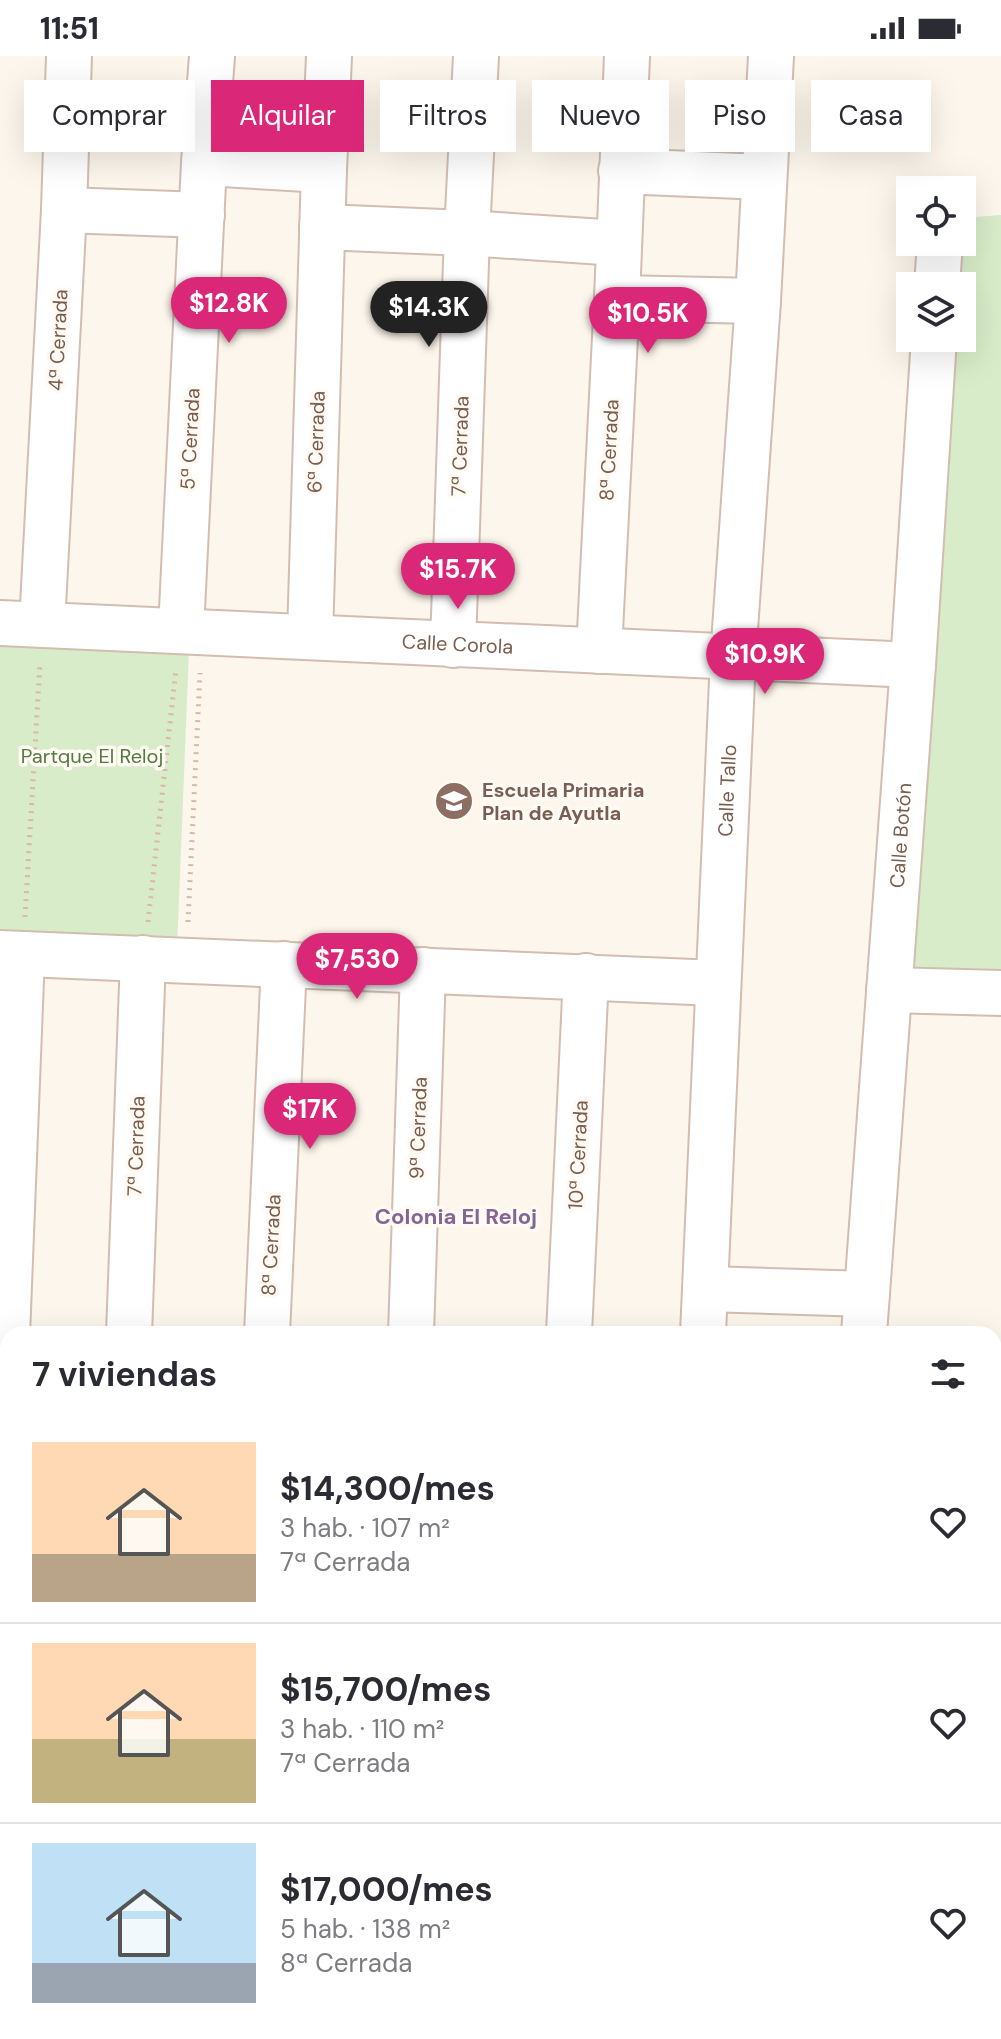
<!DOCTYPE html>
<html lang="es">
<meta charset="utf-8">
<style>
:root{--surface:#fff;--page:#f2f2f3;--text:#2b2b33;--muted:#7c7c81;--line:#e1e1e2;--accent:#db2777}
body{margin:0;font-family:"DM Sans",sans-serif;background:var(--page);color:var(--text);height:100vh;display:flex;flex-direction:column;font-size:30px;white-space:nowrap}
*{box-sizing:border-box;margin:0}
p{font-size:26px;color:var(--muted)}
.icon{flex:none;width:44px;height:44px;fill:none;stroke:currentColor;stroke-width:2;stroke-linecap:round;stroke-linejoin:round}
.map{position:relative;flex:1;overflow:hidden}
.details{position:absolute;left:0px;top:1270px;width:1002px;height:714px;display:flex;flex-direction:column;background:var(--surface);border-radius:24px 24px 0 0;box-shadow:0 8px 32px #0002}
.details>*{flex:none}
.top-card{position:absolute;left:24px;top:24px;width:954px;height:72px;display:flex;gap:16px}
.fabs{position:absolute;left:896px;top:120px;display:grid;gap:16px}
.fabs a{display:grid;place-items:center;width:80px;height:80px;border-radius:0px;background:var(--surface);box-shadow:0 8px 32px #0002;font-size:40px}
.price{position:absolute;translate:-50% -68px;padding:0 18px;border-radius:28px;background:var(--accent);color:#fff;font-size:26px;line-height:52px;filter:drop-shadow(0 2px 4px #0008)}
.price::after{content:'';position:absolute;left:50%;top:48px;width:24px;height:18px;margin-left:-12px;background:inherit;clip-path:polygon(0 0,100% 0,50% 100%)}
.price.current{background:#222;color:#fff}
ul{padding:0;list-style:none}
li{display:flex;align-items:center;gap:24px;height:200px;padding:0 32px}
li+li{border-top:2px solid var(--line)}
li span{display:grid;place-items:center;flex:none;width:224px;height:160px;border-radius:0px;color:#555}
li>.icon{margin-inline-start:auto}
span .icon{width:96px;height:96px;fill:#fffc;stroke-width:1}
li b{font-size:34px}
h2{display:flex;justify-content:space-between;align-items:center;height:96px;padding:0 32px;font-size:34px}
.tag{padding:0 28px;border-radius:0px;background:var(--surface);box-shadow:0 8px 32px #0002;font-size:28px;line-height:72px}
.tag.current{background:var(--accent);color:#fff}
.status{display:flex;justify-content:space-between;align-items:center;height:56px;padding:0 40px;background:var(--surface);direction:ltr}
.status svg{height:22px;fill:currentColor}
.map>svg:first-child{display:block}
</style>
<div class="status"><b>11:51</b><svg viewBox="0 0 49 12"><path d="M0 12V9h3v3zM5 12V6h3v6zM10 12V3h3v9zM15 12V0h3v12zM26 1h20v11H26zM47 4h2v5h-2z"/></svg></div>
<div class="map">
<svg width="1001" height="1983" viewBox="0 0 1001 1983">
<rect width="100%" height="100%" fill="#fdf6ec"/>
<path fill="#d8ecc9" d="M 1001,159 L 1001,934 L 910,930 L 953,282 L 962,282 L 962,230 L 956,230 L 959,186 L 962,186 L 962,162 Z
M 0,587 L 189,595 L 177,893 L 0,886 Z"/>
<g fill="none" stroke-linecap="round" stroke-linejoin="round">
<defs>
<g id="minor">
<path d="M 204,107 L 324,114"/>
<path d="M 621,115 L 764,121"/>
<path d="M 64,154 L 202,159"/>
<path d="M 322,171 L 467,177 L 619,187"/>
<path d="M 937,230 L 940,186"/>
<path d="M 617,242 L 758,245"/>
<path id="s1" d="M 0,567 C 305,579 609,597 913,609"/>
<path d="M 42,569 L 64,154 L 69,0"/>
<path d="M 181,574 L 204,107 L 212,0"/>
<path d="M 310,581 L 324,114 L 329,0"/>
<path d="M 453,589 L 467,177 L 476,0"/>
<path d="M 599,595 L 617,242 L 627,0"/>
<path d="M 0,897 L 717,927"/>
<path d="M 889,934 L 1001,937"/>
<path d="M 706,1233 L 867,1238"/>
<path d="M 129,1278 L 143,902"/>
<path d="M 267,1278 L 284,908"/>
<path d="M 411,1278 L 423,914"/>
<path d="M 569,1278 L 586,920"/>
<path id="s2" d="M 703,1278 L 733,602 L 758,245 L 771,0"/>
<path id="s3" d="M 864,1278 L 913,609 L 934,282"/>
<path d="M 0,1458 L 22,898"/>
<path d="M 0,1543 L 8,1543"/>
<path d="M 994,1745 L 1001,1546"/>
<path d="M 0,1956 L 8,1956"/>
<path d="M 473,1976 L 590,1983"/>
<path d="M 254,1983 L 254,1976"/>
<path d="M 699,1983 L 699,1976"/>
<path d="M 840,1983 L 840,1976"/>
<path d="M 985,1983 L 985,1976"/>
</g>
</defs>
<use href="#minor" stroke="#d1beb0" stroke-width="48"/>
<path stroke="#d9b8a5" stroke-width="5" stroke-dasharray="2 6" stroke-linecap="butt" d="M 25,861 L 40,607
M 148,866 L 176,613
M 188,866 L 200,617"/>
<use href="#minor" stroke="#fff" stroke-width="44"/>
</g>
<defs>
<symbol id="school-disc" viewBox="-11 -11 22 22"><circle r="9.5" fill="#8d6e63" stroke="#fffaf3"/><path d="M0-5L7-2L0 1L-7-2ZM-4 1L0 2.5L4 1V4Q0 6-4 4Z" fill="#fff"/></symbol>
</defs>
<g fill-rule="evenodd">
<use href="#school-disc" x="432" y="723" width="44" height="44"/>
</g>
<g text-anchor="middle" dominant-baseline="central" stroke-width="7" stroke-linejoin="round" paint-order="stroke">
<g font-size="20" fill="#7a5c4d" stroke="#fffaf3">
<text transform="translate(58 284) rotate(-87)">4ª Cerrada</text>
<text transform="translate(190 383) rotate(-87)">5ª Cerrada</text>
<text transform="translate(316 386) rotate(-88)">6ª Cerrada</text>
<text transform="translate(460 390) rotate(-88)">7ª Cerrada</text>
<text transform="translate(609 394) rotate(-87)">8ª Cerrada</text>
<text stroke="none"><textPath href="#s1" startOffset="458">Calle Corola</textPath></text>
<text stroke="none"><textPath href="#s2" startOffset="544">Calle Tallo</textPath></text>
<text stroke="none"><textPath href="#s3" startOffset="500">Calle Botón</textPath></text>
<text transform="translate(418 1072) rotate(-88)">9ª Cerrada</text>
<text transform="translate(136 1090) rotate(-88)">7ª Cerrada</text>
<text transform="translate(578 1099) rotate(-87)">10ª Cerrada</text>
<text transform="translate(271 1189) rotate(-87)">8ª Cerrada</text>
</g>
<g font-size="20" fill="#537a41" stroke="#fffaf3">
<text x="92" y="700">Partque El Reloj</text>
</g>
<g font-size="20" font-weight="bold" fill="#785e54" stroke="#fffaf3" text-anchor="start">
<text x="482" y="734">Escuela Primaria<tspan x="482" dy="23">Plan de Ayutla</tspan></text>
</g>
<g font-size="22" font-weight="bold" fill="#846695" stroke="#fffaf3">
<text x="456" y="1160">Colonia El Reloj</text>
</g>
</g>
</svg>
<div class="fabs">
<a><svg class="icon" aria-label="locate" viewBox="0 0 24 24"><circle cx="12" cy="12" r="6"/><path d="M12 2v4M12 18v4M2 12h4M18 12h4"/></svg></a>
<a><svg class="icon" aria-label="layers" viewBox="0 0 24 24"><path d="M12 4l9 5-9 5-9-5zM3 14l9 5 9-5"/></svg></a>
</div>
<b class="price" style="left:229px;top:289px">$12.8K</b>
<b class="price current" style="left:429px;top:293px">$14.3K</b>
<b class="price" style="left:648px;top:299px">$10.5K</b>
<b class="price" style="left:458px;top:555px">$15.7K</b>
<b class="price" style="left:765px;top:640px">$10.9K</b>
<b class="price" style="left:357px;top:945px">$7,530</b>
<b class="price" style="left:310px;top:1095px">$17K</b>
<div class="top-card">
<a class="tag">Comprar</a>
<a class="tag current">Alquilar</a>
<a class="tag">Filtros</a>
<a class="tag">Nuevo</a>
<a class="tag">Piso</a>
<a class="tag">Casa</a>
</div>
<section class="details">
<h2>7 viviendas<svg class="icon" aria-label="filters" viewBox="0 0 24 24"><path d="M4 7h16M4 17h16"/><circle cx="9" cy="7" r="2"/><circle cx="15" cy="17" r="2"/></svg></h2>
<ul>
<li><span style="background:linear-gradient(#ffd9b3 70%,#b9a48a 0)"><svg class="icon" aria-label="home" viewBox="0 0 24 24"><path d="M3 11l9-7 9 7M6 9v11h12V9"/></svg></span><div><b>$14,300/mes</b><p>3 hab. · 107 m²</p><p>7ª Cerrada</p></div><svg class="icon" aria-label="heart" viewBox="0 0 24 24"><path d="M12 20l-8-8c-3-5 5-10 8-4 3-6 11-1 8 4z"/></svg></li>
<li><span style="background:linear-gradient(#ffd9b3 60%,#c2b280 0)"><svg class="icon" aria-label="home" viewBox="0 0 24 24"><path d="M3 11l9-7 9 7M6 9v11h12V9"/></svg></span><div><b>$15,700/mes</b><p>3 hab. · 110 m²</p><p>7ª Cerrada</p></div><svg class="icon" aria-label="heart" viewBox="0 0 24 24"><path d="M12 20l-8-8c-3-5 5-10 8-4 3-6 11-1 8 4z"/></svg></li>
<li><span style="background:linear-gradient(#bfe0f5 75%,#9aa5b1 0)"><svg class="icon" aria-label="home" viewBox="0 0 24 24"><path d="M3 11l9-7 9 7M6 9v11h12V9"/></svg></span><div><b>$17,000/mes</b><p>5 hab. · 138 m²</p><p>8ª Cerrada</p></div><svg class="icon" aria-label="heart" viewBox="0 0 24 24"><path d="M12 20l-8-8c-3-5 5-10 8-4 3-6 11-1 8 4z"/></svg></li>
</ul>
</section>
</div>
